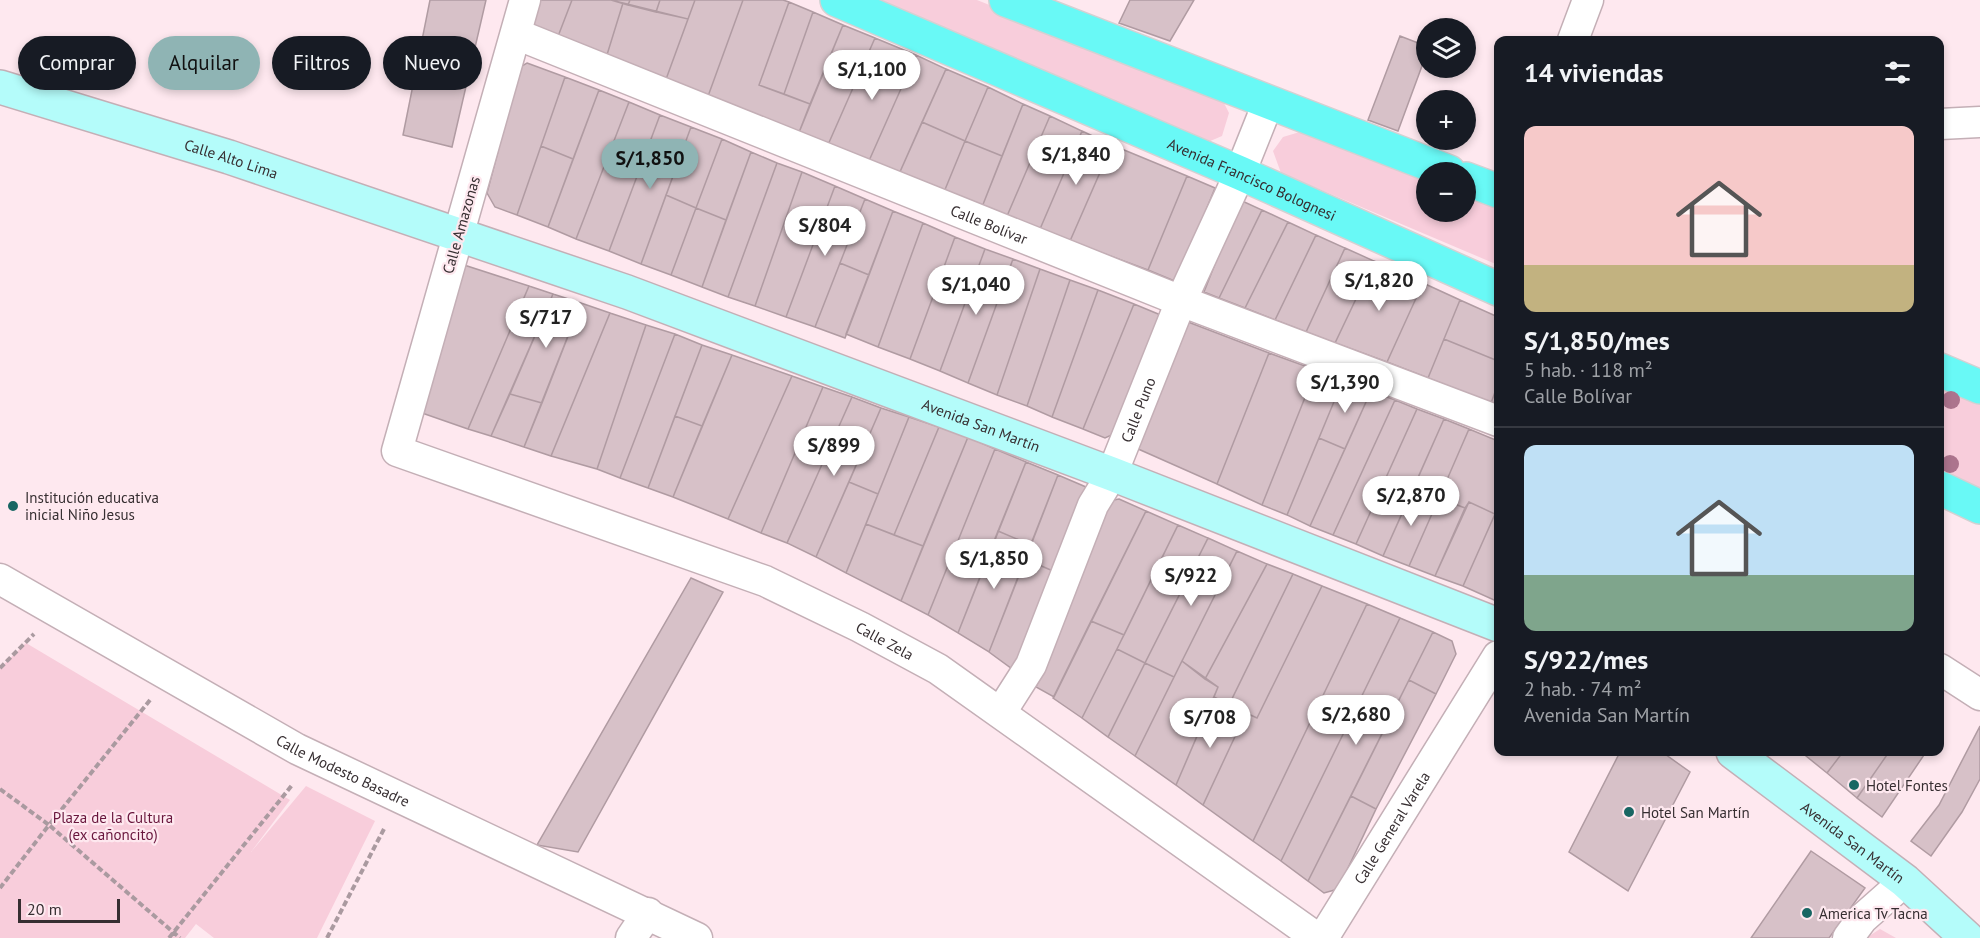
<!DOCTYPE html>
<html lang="es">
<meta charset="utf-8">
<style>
:root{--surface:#171b24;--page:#242831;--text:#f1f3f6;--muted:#9ea1a6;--line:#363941;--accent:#8fb4b4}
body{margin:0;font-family:"PT Sans",sans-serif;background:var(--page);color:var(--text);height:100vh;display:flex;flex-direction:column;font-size:22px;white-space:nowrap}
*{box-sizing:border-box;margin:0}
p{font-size:20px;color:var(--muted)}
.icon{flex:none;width:33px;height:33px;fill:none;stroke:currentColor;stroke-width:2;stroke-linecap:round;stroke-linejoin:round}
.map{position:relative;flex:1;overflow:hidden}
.panel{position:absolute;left:1494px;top:36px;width:450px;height:720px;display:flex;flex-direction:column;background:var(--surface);border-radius:12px;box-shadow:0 3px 9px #0003}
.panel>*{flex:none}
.guide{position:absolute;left:18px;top:36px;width:570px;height:54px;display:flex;gap:12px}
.buttons{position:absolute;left:1416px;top:18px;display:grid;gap:12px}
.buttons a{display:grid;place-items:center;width:60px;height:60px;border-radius:50%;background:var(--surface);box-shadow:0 3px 9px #0003;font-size:30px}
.scale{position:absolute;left:18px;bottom:15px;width:102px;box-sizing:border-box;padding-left:6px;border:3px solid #362e31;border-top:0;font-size:16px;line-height:21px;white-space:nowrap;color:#362e31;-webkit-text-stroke:4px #fee8ef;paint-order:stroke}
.price{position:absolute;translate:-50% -51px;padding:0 14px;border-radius:21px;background:#fff;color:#222;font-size:20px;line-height:39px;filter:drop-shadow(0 2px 3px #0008)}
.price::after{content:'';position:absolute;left:50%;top:36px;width:18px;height:14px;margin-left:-9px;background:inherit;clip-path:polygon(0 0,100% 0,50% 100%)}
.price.active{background:var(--accent);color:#111}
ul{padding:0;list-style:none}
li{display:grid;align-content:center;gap:12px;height:318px;padding:0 30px}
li+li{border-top:2px solid var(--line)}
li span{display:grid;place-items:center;height:186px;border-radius:12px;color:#555}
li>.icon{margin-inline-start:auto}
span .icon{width:108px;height:108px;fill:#fffc;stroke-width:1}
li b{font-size:26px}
h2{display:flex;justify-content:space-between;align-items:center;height:72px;padding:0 30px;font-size:26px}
.tag{padding:0 21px;border-radius:27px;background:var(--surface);box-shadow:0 3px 9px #0003;font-size:21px;line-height:54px}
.tag.active{background:var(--accent);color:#111}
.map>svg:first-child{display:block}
</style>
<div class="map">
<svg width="1980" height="938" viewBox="0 0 1980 938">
<rect width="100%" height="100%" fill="#fee8ef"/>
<path fill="#f8cddb" d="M 861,0 L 977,0 L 1222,99 L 1229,113 L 1222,136 L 1201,145 Z
M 1303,131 L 1426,179 L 1426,212 L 1466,212 L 1466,194 L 1498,207 L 1498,265 L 1281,173 L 1273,151 L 1283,137 Z
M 1940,385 L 1980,403 L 1980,489 L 1940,471 Z
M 26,643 L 290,800 L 251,852 L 306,786 L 375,821 L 317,938 L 214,938 L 196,924 L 185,938 L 0,938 L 0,668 Z
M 1880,929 L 1896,938 L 1866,938 Z"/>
<path fill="#d7c1c8" stroke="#b09ba2" stroke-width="1.5" d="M 430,0 L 486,0 L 452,147 L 403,135 Z
M 536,0 L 572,0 L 557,39 L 530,27 Z
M 572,0 L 611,0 L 623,3 L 606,58 L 557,39 Z
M 611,0 L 630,0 L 628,5 Z
M 630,0 L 660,0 L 656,12 L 628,5 Z
M 660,0 L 695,0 L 688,19 L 656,12 Z
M 695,0 L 743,0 L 707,99 L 665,82 Z
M 743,0 L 783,0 L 789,2 L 759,85 L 810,104 L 798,135 L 707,99 Z
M 1130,0 L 1194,0 L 1170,41 L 1119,23 Z
M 789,2 L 813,12 L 784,94 L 759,85 Z
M 623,3 L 688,19 L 665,82 L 606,58 Z
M 813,12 L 843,25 L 810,104 L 784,94 Z
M 843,25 L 875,38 L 827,147 L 798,135 Z
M 1400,36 L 1426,46 L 1426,55 L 1398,131 L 1368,120 Z
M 875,38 L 916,55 L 868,163 L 827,147 Z
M 916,55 L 946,69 L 899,174 L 868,163 Z
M 527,63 L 565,77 L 517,215 L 495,207 L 487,193 L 520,67 Z
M 946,69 L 988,87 L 965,141 L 922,122 Z
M 565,77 L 599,90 L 573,159 L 541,146 Z
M 988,87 L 1023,104 L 1002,156 L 965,141 Z
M 599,90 L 629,102 L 576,239 L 548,227 Z
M 629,102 L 660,115 L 609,251 L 576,239 Z
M 1023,104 L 1050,116 L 1007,216 L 982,207 Z
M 660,115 L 691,127 L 641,264 L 609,251 Z
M 1050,116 L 1082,131 L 1040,229 L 1007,216 Z
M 922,122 L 965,141 L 944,192 L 899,174 Z
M 691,127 L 722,139 L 696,208 L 666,195 Z
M 1082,131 L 1112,145 L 1070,241 L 1040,229 Z
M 722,139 L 751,152 L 726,220 L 696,208 Z
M 965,141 L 1002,156 L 982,207 L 944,192 Z
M 1112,145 L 1187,176 L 1148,270 L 1070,241 Z
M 541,146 L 573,159 L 548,227 L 517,215 Z
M 751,152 L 777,163 L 728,297 L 702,287 Z
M 777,163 L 802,172 L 755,306 L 728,297 Z
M 802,172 L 835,186 L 786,317 L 755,306 Z
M 1187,176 L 1215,188 L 1177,282 L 1148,270 Z
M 835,186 L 865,199 L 815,327 L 786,317 Z
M 666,195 L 696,208 L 671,275 L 641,264 Z
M 865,199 L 893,211 L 869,275 L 840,263 Z
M 1240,200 L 1262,210 L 1219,298 L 1204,292 Z
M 696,208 L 726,220 L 702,287 L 671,275 Z
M 1262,210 L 1288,222 L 1245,308 L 1219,298 Z
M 893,211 L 923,223 L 878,347 L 846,334 Z
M 1288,222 L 1316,235 L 1275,320 L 1245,308 Z
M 923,223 L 955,237 L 910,359 L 878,347 Z
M 1316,235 L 1345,248 L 1306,332 L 1275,320 Z
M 955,237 L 985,249 L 940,371 L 910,359 Z
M 1345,248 L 1374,261 L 1335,343 L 1306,332 Z
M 985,249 L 1013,259 L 968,383 L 940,371 Z
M 1013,259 L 1040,269 L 997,395 L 968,383 Z
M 1374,261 L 1423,283 L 1387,362 L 1335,343 Z
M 840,263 L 869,275 L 845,338 L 815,327 Z
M 461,264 L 529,286 L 468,429 L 422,413 Z
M 1040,269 L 1070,280 L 1027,406 L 997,395 Z
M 1070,280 L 1098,290 L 1052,417 L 1027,406 Z
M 1423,283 L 1460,300 L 1428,378 L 1387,362 Z
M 529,286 L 553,294 L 491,436 L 468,429 Z
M 1098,290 L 1134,304 L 1083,429 L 1052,417 Z
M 553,294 L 581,303 L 542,403 L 510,394 Z
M 1460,300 L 1498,317 L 1498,361 L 1444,339 Z
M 581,303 L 610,313 L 551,456 L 524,447 Z
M 1134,304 L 1163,316 L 1116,433 L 1105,438 L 1083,429 Z
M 610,313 L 646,325 L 597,469 L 551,456 Z
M 1188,322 L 1269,353 L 1217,484 L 1136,448 Z
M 646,325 L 675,334 L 620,478 L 597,469 Z
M 675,334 L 702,345 L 648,488 L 620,478 Z
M 1444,339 L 1498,361 L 1498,384 L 1491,403 L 1428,378 Z
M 702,345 L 732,355 L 702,426 L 675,416 Z
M 1269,353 L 1316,370 L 1262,505 L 1217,484 Z
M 732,355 L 792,376 L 728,519 L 673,497 Z
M 1316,370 L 1343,380 L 1287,515 L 1262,505 Z
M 792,376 L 823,387 L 761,533 L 728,519 Z
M 1343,380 L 1371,391 L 1345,449 L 1319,438 Z
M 1498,384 L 1498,406 L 1491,403 Z
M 823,387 L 852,397 L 787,543 L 761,533 Z
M 1371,391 L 1395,400 L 1333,535 L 1310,526 Z
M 510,394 L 542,403 L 524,447 L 491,436 Z
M 852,397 L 881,408 L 816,557 L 787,543 Z
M 1395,400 L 1417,409 L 1356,544 L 1333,535 Z
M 881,408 L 909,417 L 878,494 L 849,482 Z
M 1417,409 L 1444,419 L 1383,556 L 1356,544 Z
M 675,416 L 702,426 L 673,497 L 648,488 Z
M 909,417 L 939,427 L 894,535 L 866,524 Z
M 1444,419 L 1469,429 L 1439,498 L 1414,487 Z
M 939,427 L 968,437 L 923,546 L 894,535 Z
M 1469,429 L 1498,441 L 1498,599 L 1494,600 L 1463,586 L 1495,514 L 1469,502 L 1465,508 L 1439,498 Z
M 968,437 L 995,449 L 928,615 L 901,601 Z
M 1319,438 L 1345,449 L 1310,526 L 1287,515 Z
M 995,449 L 1026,462 L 958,633 L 928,615 Z
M 1026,462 L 1058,475 L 1031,545 L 998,531 Z
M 1058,475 L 1086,487 L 1053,571 L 1025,559 Z
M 849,482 L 878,494 L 846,573 L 816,557 Z
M 1414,487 L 1439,498 L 1409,566 L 1383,556 Z
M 1439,498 L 1465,508 L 1435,576 L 1409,566 Z
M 1119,499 L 1146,511 L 1054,697 L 1036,687 L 1108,501 Z
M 1469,502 L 1495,514 L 1463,586 L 1435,576 Z
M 1146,511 L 1178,525 L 1124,635 L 1091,621 Z
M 866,524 L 923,546 L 901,601 L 846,573 Z
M 1178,525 L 1208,538 L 1145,663 L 1117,649 Z
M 998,531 L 1031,545 L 989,652 L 958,633 Z
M 1208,538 L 1237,551 L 1174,677 L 1145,663 Z
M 1237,551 L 1267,564 L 1205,679 L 1182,661 Z
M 1025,559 L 1053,571 L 1015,671 L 989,652 Z
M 1267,564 L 1293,574 L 1229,705 L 1214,697 L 1218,687 L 1205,679 Z
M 1293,574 L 1322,586 L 1257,718 L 1229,705 Z
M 691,578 L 723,592 L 578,852 L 537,845 Z
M 1322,586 L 1367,604 L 1253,841 L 1203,805 L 1246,713 L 1257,718 Z
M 1367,604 L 1400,618 L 1281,861 L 1253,841 Z
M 1400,618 L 1433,632 L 1308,881 L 1281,861 Z
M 1091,621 L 1124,635 L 1082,718 L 1053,698 Z
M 1433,632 L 1452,641 L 1456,654 L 1436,694 L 1409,680 Z
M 1117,649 L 1145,663 L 1108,737 L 1082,718 Z
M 1182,661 L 1218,687 L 1176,785 L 1135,756 Z
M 1145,663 L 1174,677 L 1135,756 L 1108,737 Z
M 1409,680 L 1436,694 L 1376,809 L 1351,796 Z
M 1214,697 L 1246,713 L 1203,805 L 1176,785 Z
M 1980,726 L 1980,779 L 1962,812 L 1931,856 L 1911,841 L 1939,805 Z
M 1620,752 L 1662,752 L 1690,772 L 1628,891 L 1569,852 Z
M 1810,752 L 1843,752 L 1827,773 L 1806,756 Z
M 1843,752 L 1889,752 L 1857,798 L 1827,773 Z
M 1889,752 L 1926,752 L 1882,817 L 1857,798 Z
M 1351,796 L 1376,809 L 1338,889 L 1324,893 L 1308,881 Z
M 1811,851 L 1865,888 L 1829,938 L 1751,938 Z"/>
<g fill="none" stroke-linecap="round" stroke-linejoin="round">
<defs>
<g id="street">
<path id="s1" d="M 525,0 L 397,451 L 765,581 L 860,627 L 938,669 L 1317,938"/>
<path id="s2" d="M 516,34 L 1181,301 L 1498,421"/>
<path d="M 1573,40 L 1588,0"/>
<path d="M 1940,124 L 1980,122"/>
<path id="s3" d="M 0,579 L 297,749 L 697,938"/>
<path d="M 1940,669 L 1980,695"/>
<path id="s4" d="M 1001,712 L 1031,665 L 1093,505 L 1112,474 L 1181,301 L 1240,173 L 1268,103"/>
<path d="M 631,938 L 648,913"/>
<path id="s5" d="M 1323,938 L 1498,656"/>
<path d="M 1848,938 L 1862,919 L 1905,881"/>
</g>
<g id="secondary">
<path id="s6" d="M 0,87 L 229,157 L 627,292 L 1112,474 L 1498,625"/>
<path id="s7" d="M 1733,752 L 1905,881 L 1967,938"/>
</g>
<g id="primary">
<path id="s8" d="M 837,0 L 1240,173 L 1498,289"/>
<path d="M 1006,0 L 1449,172"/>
<path d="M 1466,179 L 1498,191"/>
<path d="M 1940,370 L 1980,387"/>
<path d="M 1940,488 L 1980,507"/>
</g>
</defs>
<use href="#street" stroke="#c4afb6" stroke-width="33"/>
<use href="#secondary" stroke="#c4afb6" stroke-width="36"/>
<use href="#primary" stroke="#d3d1d2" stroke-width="36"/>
<path stroke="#aa9aa0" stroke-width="4" stroke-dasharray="6 3" stroke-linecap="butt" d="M 0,668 L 34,634
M 150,700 L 49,825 L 180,938
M 0,789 L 49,825 L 0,888
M 169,938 L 293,784
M 327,938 L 385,827"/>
<use href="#street" stroke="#fff" stroke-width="30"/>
<use href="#secondary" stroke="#b4fcfa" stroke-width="33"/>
<use href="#primary" stroke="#69f9f6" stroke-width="33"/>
</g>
<g fill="#ac748d">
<circle cx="1951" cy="400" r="9"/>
<circle cx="1950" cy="464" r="9"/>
</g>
<g fill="#186663" stroke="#fee8ef" stroke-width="2">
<circle cx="13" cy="506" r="6"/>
<circle cx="1854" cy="785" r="6"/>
<circle cx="1629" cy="812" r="6"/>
<circle cx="1807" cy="913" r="6"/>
</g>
<g text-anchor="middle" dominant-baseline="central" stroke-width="4.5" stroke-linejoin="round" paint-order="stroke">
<g font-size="15" fill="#362e31" stroke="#fee8ef">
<text stroke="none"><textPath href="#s6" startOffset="242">Calle Alto Lima</textPath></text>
<text stroke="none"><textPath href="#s8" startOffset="452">Avenida Francisco Bolognesi</textPath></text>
<text stroke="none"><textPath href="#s2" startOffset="510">Calle Bolívar</textPath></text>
<text transform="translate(461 225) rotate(-74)">Calle Amazonas</text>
<text stroke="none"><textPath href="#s4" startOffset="333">Calle Puno</textPath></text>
<text stroke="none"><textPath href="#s6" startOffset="1038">Avenida San Martín</textPath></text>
<text stroke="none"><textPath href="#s1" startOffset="993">Calle Zela</textPath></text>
<text stroke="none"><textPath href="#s3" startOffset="393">Calle Modesto Basadre</textPath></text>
<text stroke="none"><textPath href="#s5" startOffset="130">Calle General Varela</textPath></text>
<text stroke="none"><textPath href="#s7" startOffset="150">Avenida San Martín</textPath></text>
</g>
<g font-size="15" fill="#362e31" stroke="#fee8ef" text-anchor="start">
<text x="25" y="497">Institución educativa<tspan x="25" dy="17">inicial Niño Jesus</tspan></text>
<text x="1866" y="785">Hotel Fontes</text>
<text x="1641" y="812">Hotel San Martín</text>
<text x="1819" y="913">America Tv Tacna</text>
</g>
<g font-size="15" fill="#69163d" stroke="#fee8ef">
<text x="113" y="817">Plaza de la Cultura<tspan x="113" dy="17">(ex cañoncito)</tspan></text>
</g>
</g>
</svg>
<div class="buttons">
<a><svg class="icon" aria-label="layers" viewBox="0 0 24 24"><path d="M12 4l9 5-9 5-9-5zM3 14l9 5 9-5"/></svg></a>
<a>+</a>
<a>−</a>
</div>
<div class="scale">20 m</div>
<b class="price" style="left:872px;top:101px">S/1,100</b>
<b class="price" style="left:1076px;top:186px">S/1,840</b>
<b class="price active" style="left:650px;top:190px">S/1,850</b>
<b class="price" style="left:825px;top:257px">S/804</b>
<b class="price" style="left:1379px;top:312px">S/1,820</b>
<b class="price" style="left:976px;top:316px">S/1,040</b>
<b class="price" style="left:546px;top:349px">S/717</b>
<b class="price" style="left:1345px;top:414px">S/1,390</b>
<b class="price" style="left:834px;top:477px">S/899</b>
<b class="price" style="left:1411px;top:527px">S/2,870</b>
<b class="price" style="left:994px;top:590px">S/1,850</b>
<b class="price" style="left:1191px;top:607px">S/922</b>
<b class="price" style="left:1356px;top:746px">S/2,680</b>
<b class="price" style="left:1210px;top:749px">S/708</b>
<div class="guide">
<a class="tag">Comprar</a>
<a class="tag active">Alquilar</a>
<a class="tag">Filtros</a>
<a class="tag">Nuevo</a>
</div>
<section class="panel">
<h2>14 viviendas<svg class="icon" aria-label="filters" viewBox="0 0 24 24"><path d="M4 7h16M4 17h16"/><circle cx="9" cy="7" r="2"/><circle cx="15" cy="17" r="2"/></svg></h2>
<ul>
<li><span style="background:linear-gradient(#f6c9c9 75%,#c2b280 0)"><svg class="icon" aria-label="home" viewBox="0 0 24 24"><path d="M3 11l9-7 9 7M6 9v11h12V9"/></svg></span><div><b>S/1,850/mes</b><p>5 hab. · 118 m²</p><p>Calle Bolívar</p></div></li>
<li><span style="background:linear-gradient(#bfe0f5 70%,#7fa58c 0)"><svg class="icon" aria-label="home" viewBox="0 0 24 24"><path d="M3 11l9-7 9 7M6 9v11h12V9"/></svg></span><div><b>S/922/mes</b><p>2 hab. · 74 m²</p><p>Avenida San Martín</p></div></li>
</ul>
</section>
</div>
